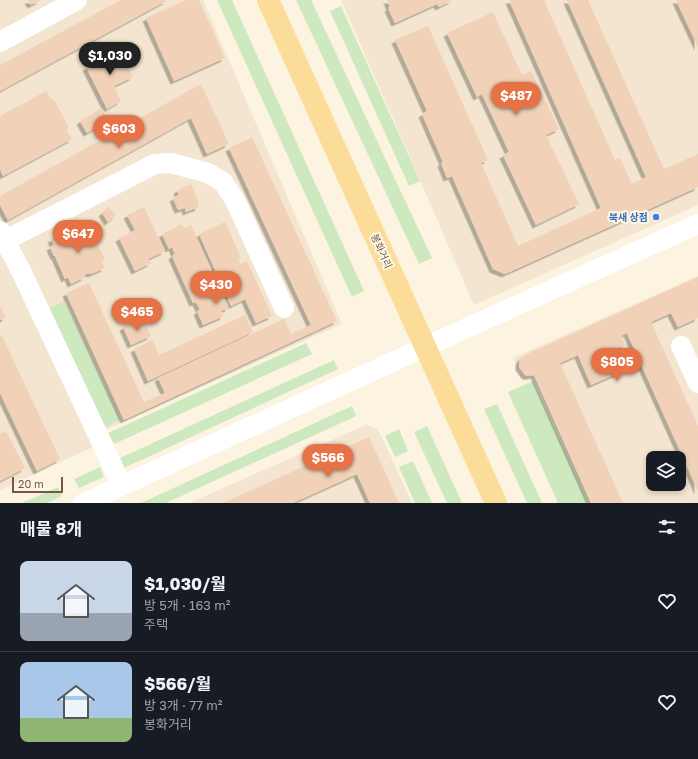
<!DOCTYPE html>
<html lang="ko">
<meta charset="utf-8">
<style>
:root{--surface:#171b24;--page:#242831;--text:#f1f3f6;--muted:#9ea1a6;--line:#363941;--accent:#e67245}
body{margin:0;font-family:"Golos Text","Noto Sans KR",sans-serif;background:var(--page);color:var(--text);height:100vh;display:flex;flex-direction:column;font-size:15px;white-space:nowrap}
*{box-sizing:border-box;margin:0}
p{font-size:13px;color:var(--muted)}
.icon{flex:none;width:22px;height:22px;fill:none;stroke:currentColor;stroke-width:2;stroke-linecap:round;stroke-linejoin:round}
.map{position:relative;height:503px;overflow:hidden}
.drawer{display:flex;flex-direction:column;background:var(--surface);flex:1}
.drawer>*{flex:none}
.buttons{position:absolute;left:646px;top:451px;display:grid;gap:8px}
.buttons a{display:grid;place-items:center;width:40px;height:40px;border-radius:8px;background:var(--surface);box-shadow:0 2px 6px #0003;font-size:20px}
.scale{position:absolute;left:12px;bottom:10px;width:51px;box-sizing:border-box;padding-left:4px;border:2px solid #725948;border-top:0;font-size:11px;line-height:14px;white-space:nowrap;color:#725948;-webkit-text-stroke:3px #fff7e6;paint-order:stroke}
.price{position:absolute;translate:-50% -34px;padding:0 9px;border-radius:14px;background:var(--accent);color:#fff;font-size:13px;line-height:26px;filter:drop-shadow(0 1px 2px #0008)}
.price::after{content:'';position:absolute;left:50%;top:24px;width:12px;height:9px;margin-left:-6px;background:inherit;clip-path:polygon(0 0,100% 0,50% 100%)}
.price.selected{background:#222;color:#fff}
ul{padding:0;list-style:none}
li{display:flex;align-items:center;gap:12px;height:100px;padding:0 20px}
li+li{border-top:1px solid var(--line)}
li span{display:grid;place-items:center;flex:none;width:112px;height:80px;border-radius:8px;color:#555}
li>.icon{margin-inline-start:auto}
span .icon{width:48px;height:48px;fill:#fffc;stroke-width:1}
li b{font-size:17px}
h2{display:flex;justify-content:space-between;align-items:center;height:48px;padding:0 20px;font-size:17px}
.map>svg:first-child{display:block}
</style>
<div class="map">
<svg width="698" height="503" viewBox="0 0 698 503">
<defs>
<filter id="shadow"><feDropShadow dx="-3.5" dy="3.5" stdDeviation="0" flood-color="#0004"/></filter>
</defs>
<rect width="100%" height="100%" fill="#fcf3e0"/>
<path fill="#f3e5cf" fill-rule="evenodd" d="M 0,0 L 203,0 L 342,324 L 105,430 L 108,440 L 0,490 Z
M 341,0 L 698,0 L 698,205 L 474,305 L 421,182 Z
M 698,276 L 698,503 L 589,503 L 534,379 L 522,381 L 513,358 ZM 653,458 L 679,458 L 679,484 L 653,484 Z
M 366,425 L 378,429 L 412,503 L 189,503 Z"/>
<path fill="#cee9bf" d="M 217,0 L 232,0 L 364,291 L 352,297 Z
M 296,0 L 311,0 L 432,258 L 419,264 Z
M 341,6 L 420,181 L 409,186 L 330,11 Z
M 64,301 L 120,420 L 104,428 L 48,309 Z
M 306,343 L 312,354 L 114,444 L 108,433 Z
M 334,360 L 338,369 L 124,468 L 120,458 Z
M 533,381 L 588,503 L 558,503 L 508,392 Z
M 497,404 L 542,503 L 527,503 L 484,409 Z
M 352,406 L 356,416 L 166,503 L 141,503 Z
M 427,426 L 462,503 L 447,503 L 414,432 Z
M 399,429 L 408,451 L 395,457 L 385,436 Z
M 413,461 L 432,503 L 415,503 L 399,467 Z
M 100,467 L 104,477 L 79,488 L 74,479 Z
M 58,487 L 62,496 L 47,503 L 22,503 Z"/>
<path fill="#f1d2b8" filter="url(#shadow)" d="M 28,0 L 41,0 L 31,5 Z
M 121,0 L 166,0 L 166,1 L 0,91 L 0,65 Z
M 186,0 L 199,0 L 225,58 L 174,81 L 146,18 Z
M 387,0 L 453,0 L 439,7 L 437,4 L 395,23 L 388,8 L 390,7 Z
M 509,0 L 544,0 L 615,160 L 620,158 L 632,184 L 646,177 L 567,0 L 588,0 L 664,169 L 698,154 L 698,187 L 505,274 L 493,269 L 452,176 L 447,178 L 441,163 L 443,162 L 422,114 L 427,111 L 395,40 L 428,26 L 488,160 L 481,163 L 518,246 L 601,208 Z
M 676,0 L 698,0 L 698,47 Z
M 493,12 L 522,75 L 531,71 L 559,129 L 546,135 L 579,204 L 536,225 L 503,155 L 509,152 L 482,94 L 477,97 L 447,33 Z
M 118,47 L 133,77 L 114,86 L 121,101 L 107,109 L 86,67 L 101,60 L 99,57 Z
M 201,84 L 229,144 L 207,154 L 191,118 L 8,220 L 0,205 L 0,196 Z
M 46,91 L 51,99 L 54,100 L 69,127 L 67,131 L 72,139 L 3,176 L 0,169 L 0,116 Z
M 102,108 L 109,121 L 87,133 L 80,121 Z
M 252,137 L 337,321 L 124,420 L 66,293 L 89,283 L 144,402 L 165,393 L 158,378 L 284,319 L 291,334 L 311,325 L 229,148 Z
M 191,184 L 199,202 L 197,202 L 199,207 L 186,212 L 185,208 L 178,210 L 173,198 L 179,195 L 177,190 Z
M 109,207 L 116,216 L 108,222 L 102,213 Z
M 144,207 L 165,251 L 148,259 L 151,263 L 135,271 L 119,238 L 135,230 L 127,215 Z
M 225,222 L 241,258 L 238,260 L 240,264 L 247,261 L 272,316 L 256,323 L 245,299 L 231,306 L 199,234 Z
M 85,223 L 88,230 L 91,228 L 100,250 L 101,250 L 105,260 L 102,262 L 105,268 L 91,274 L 90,273 L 84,275 L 85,277 L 71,284 L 68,277 L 65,279 L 55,256 L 54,256 L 50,247 L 54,245 L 51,239 L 65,233 L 66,235 L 72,232 L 71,230 Z
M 182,224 L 184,228 L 191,225 L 229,308 L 221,311 L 224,316 L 203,325 L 197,311 L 200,310 L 196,302 L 193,303 L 172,256 L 175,254 L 172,247 L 169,249 L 162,234 Z
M 698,277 L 698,318 L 678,327 L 671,313 L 651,322 L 698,426 L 698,491 L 627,333 L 621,336 L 625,345 L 614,350 L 623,371 L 591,385 L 578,355 L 560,363 L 623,503 L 591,503 L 534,375 L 529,376 L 525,375 L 519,367 L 519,362 L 521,358 L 525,355 Z
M 0,306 L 6,318 L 0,320 Z
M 245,315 L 253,332 L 148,381 L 134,349 L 153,340 L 159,355 Z
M 143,318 L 151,336 L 131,345 L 123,327 Z
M 2,336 L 60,459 L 37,471 L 0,393 L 0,337 Z
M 6,431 L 25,468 L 0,481 L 0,434 Z
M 369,437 L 399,503 L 370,503 L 357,474 L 293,503 L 223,503 Z"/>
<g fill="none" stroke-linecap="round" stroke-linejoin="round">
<path stroke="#fff" stroke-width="20" d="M 0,42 L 77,0
M 0,231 L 21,271 L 122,486
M 0,243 L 155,164 L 171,163 L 208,173 L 223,182 L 235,200 L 284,308
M 681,346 L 698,383
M 84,503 L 471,326 L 698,224"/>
<path stroke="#fbdc98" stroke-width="22" d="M 268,0 L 496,503"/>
</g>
<circle fill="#3f7fe0" stroke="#fff7e6" stroke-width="1.5" cx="656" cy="217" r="4"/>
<g text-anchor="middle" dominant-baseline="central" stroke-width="4" stroke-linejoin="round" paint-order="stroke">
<g font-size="10" font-weight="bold" fill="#366cbe" stroke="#fff7e6" text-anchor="end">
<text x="648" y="217">북새 상점</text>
</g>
<g font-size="10" fill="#725948" stroke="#fff7e6">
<text transform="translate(382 251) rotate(66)">봉화거리</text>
</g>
</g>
</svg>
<div class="buttons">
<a><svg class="icon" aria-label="layers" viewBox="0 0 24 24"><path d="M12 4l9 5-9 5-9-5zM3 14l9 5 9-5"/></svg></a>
</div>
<div class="scale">20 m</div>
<b class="price selected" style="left:110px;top:76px">$1,030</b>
<b class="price" style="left:516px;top:116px">$487</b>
<b class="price" style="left:119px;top:149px">$603</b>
<b class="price" style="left:78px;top:254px">$647</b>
<b class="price" style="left:216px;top:305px">$430</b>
<b class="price" style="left:137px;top:332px">$465</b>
<b class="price" style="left:617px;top:382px">$805</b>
<b class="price" style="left:328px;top:478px">$566</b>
</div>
<section class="drawer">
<h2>매물 8개<svg class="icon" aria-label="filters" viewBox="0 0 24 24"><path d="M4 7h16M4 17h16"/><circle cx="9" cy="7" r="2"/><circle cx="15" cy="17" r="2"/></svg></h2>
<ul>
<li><span style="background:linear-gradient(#c9d6e8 65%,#9aa5b1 0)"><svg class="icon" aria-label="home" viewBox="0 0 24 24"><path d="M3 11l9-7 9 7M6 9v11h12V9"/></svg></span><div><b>$1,030/월</b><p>방 5개 · 163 m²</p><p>주택</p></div><svg class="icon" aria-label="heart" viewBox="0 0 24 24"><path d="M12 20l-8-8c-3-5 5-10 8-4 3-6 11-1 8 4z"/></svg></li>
<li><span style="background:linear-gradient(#a9c7e8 70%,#8fb573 0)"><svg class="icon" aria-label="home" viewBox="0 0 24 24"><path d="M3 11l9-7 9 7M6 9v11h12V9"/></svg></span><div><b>$566/월</b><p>방 3개 · 77 m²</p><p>봉화거리</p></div><svg class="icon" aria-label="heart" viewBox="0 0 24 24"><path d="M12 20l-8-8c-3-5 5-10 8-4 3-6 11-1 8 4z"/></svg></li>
</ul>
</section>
